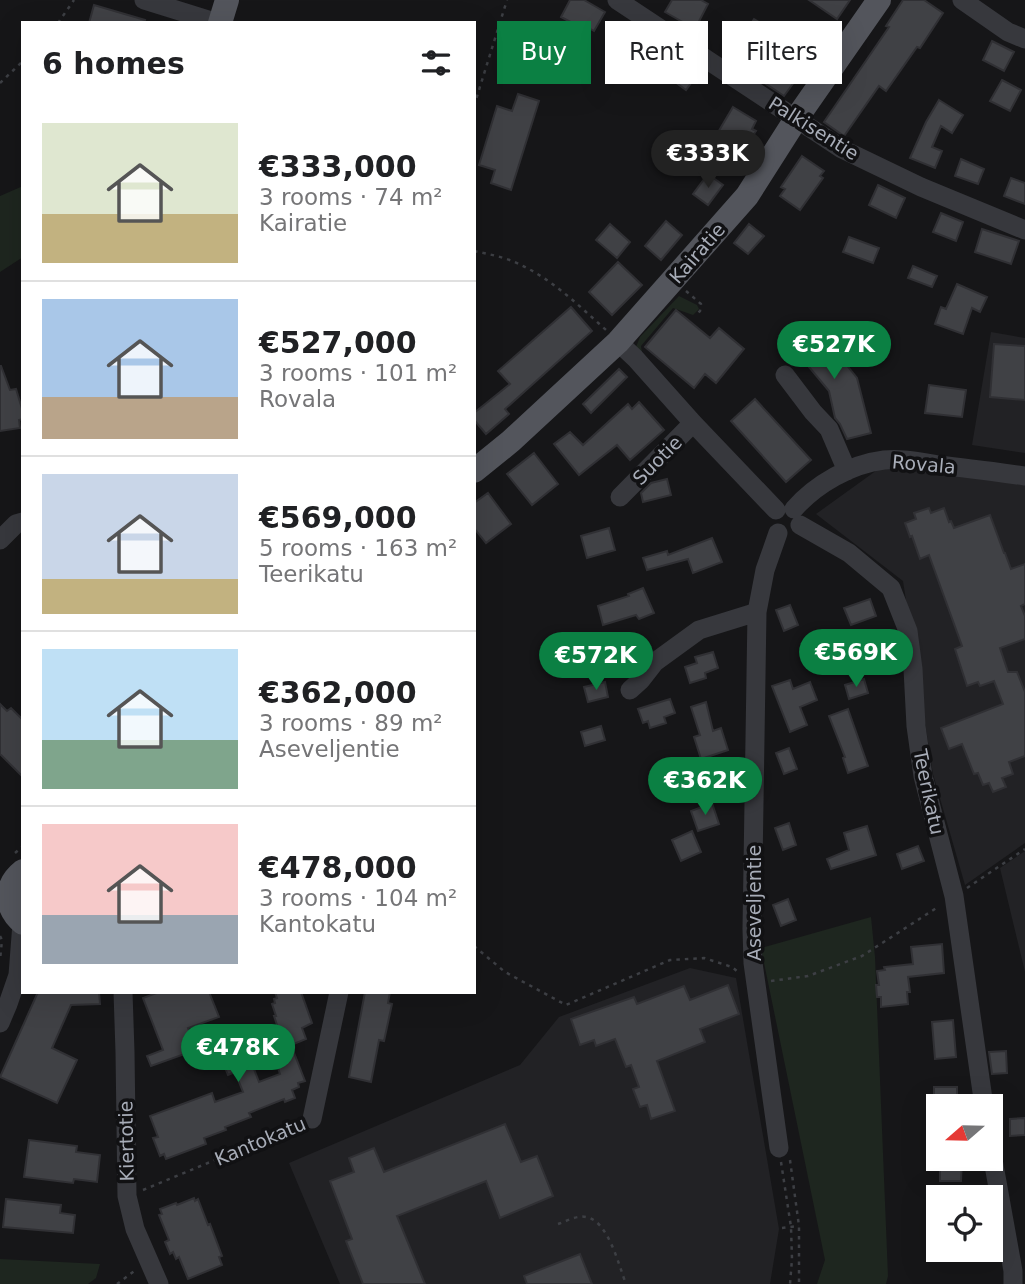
<!DOCTYPE html>
<meta charset="utf-8">
<style>
:root{--surface:#fff;--page:#f2f2f2;--text:#202124;--muted:#757577;--line:#e0e0e0;--accent:#0b8043}
body{margin:0;font-family:"DejaVu Sans",sans-serif;background:var(--page);color:var(--text);height:100vh;display:flex;flex-direction:column;font-size:26px;white-space:nowrap}
*{box-sizing:border-box;margin:0}
p{font-size:23px;color:var(--muted)}
.icon{flex:none;width:38px;height:38px;fill:none;stroke:currentColor;stroke-width:2;stroke-linecap:round;stroke-linejoin:round}
.map{position:relative;flex:1;overflow:hidden}
.details{position:absolute;left:21px;top:21px;width:455px;height:973px;display:flex;flex-direction:column;background:var(--surface);border-radius:0px;box-shadow:0 7px 28px #0002}
.details>*{flex:none}
.guide{position:absolute;left:497px;top:21px;width:422px;height:63px;display:flex;gap:14px}
.needle{width:46px;rotate:250deg}
.fabs{position:absolute;left:926px;top:1094px;display:grid;gap:14px}
.fabs a{display:grid;place-items:center;width:77px;height:77px;border-radius:0px;background:var(--surface);box-shadow:0 7px 28px #0002;font-size:35px}
.price{position:absolute;translate:-50% -60px;padding:0 16px;border-radius:24px;background:var(--accent);color:#fff;font-size:23px;line-height:46px;filter:drop-shadow(0 2px 4px #0008)}
.price::after{content:'';position:absolute;left:50%;top:42px;width:21px;height:16px;margin-left:-10px;background:inherit;clip-path:polygon(0 0,100% 0,50% 100%)}
.price.selected{background:#222;color:#fff}
ul{padding:0;list-style:none}
li{display:flex;align-items:center;gap:21px;height:175px;padding:0 21px}
li+li{border-top:2px solid var(--line)}
li span{display:grid;place-items:center;flex:none;width:196px;height:140px;border-radius:0px;color:#555}
li>.icon{margin-inline-start:auto}
span .icon{width:84px;height:84px;fill:#fffc;stroke-width:1}
li b{font-size:30px}
h2{display:flex;justify-content:space-between;align-items:center;height:84px;padding:0 21px;font-size:30px}
.tag{padding:0 24px;border-radius:0px;background:var(--surface);box-shadow:0 7px 28px #0002;font-size:24px;line-height:63px}
.tag.selected{background:var(--accent);color:#fff}
.map>svg:first-child{display:block}
</style>
<div class="map">
<svg width="1025" height="1284" viewBox="0 0 1025 1284">
<rect width="100%" height="100%" fill="#161618"/>
<path fill="#222225" d="M 991,332 L 1025,338 L 1025,453 L 972,445 Z
M 884,465 L 1025,470 L 1025,843 L 965,885 L 933,774 L 903,581 L 816,514 Z
M 1025,851 L 1025,972 L 1000,868 Z
M 690,968 L 736,978 L 779,1229 L 770,1284 L 340,1284 L 289,1163 L 520,1065 L 559,1017 Z"/>
<path fill="#1e261f" d="M 23,186 L 23,257 L 0,272 L 0,196 Z
M 679,296 L 697,305 L 699,309 L 693,315 L 673,308 L 641,346 L 642,353 L 636,347 L 640,337 Z
M 871,917 L 875,957 L 888,1276 L 886,1284 L 817,1284 L 825,1260 L 761,948 Z
M 0,1259 L 100,1264 L 96,1278 L 88,1284 L 0,1284 Z"/>
<path fill="#404145" stroke="#303034" stroke-width="2" d="M 570,0 L 584,0 L 605,12 L 594,31 L 580,23 L 578,26 L 561,17 Z
M 672,0 L 701,0 L 708,4 L 695,29 L 665,12 Z
M 809,0 L 850,0 L 837,19 Z
M 903,0 L 924,0 L 943,13 L 920,48 L 917,47 L 886,91 L 879,86 L 844,136 L 824,122 L 889,27 L 886,26 Z
M 94,5 L 145,20 L 144,23 L 89,23 Z
M 754,19 L 780,35 L 788,25 L 819,48 L 784,96 L 729,59 Z
M 626,23 L 648,37 L 638,53 L 615,38 Z
M 992,41 L 1014,52 L 1004,71 L 983,60 Z
M 675,56 L 699,72 L 686,90 L 663,73 Z
M 1002,80 L 1021,90 L 1010,111 L 990,101 Z
M 518,94 L 539,101 L 511,190 L 491,183 L 495,170 L 479,165 L 497,106 L 512,111 Z
M 939,100 L 963,115 L 952,133 L 941,126 L 932,147 L 942,151 L 935,168 L 910,158 L 926,122 Z
M 733,107 L 756,121 L 752,129 L 756,131 L 752,137 L 754,138 L 745,154 L 742,152 L 738,157 L 734,154 L 731,160 L 711,149 L 716,141 L 714,139 Z
M 802,156 L 824,171 L 820,176 L 823,178 L 800,210 L 780,196 L 785,189 L 781,187 Z
M 961,159 L 984,169 L 978,184 L 955,176 Z
M 708,174 L 723,185 L 708,205 L 693,194 Z
M 1011,178 L 1025,183 L 1025,204 L 1004,196 Z
M 878,185 L 905,198 L 896,218 L 869,205 Z
M 941,213 L 963,222 L 956,241 L 933,232 Z
M 666,221 L 682,235 L 661,260 L 645,246 Z
M 610,224 L 630,242 L 617,258 L 596,240 Z
M 749,224 L 764,236 L 748,254 L 734,243 Z
M 982,229 L 1019,241 L 1011,264 L 975,252 Z
M 849,237 L 879,248 L 873,263 L 843,252 Z
M 618,262 L 642,285 L 612,315 L 589,292 Z
M 913,266 L 937,276 L 932,287 L 908,278 Z
M 957,284 L 987,297 L 980,312 L 972,308 L 963,334 L 935,324 L 941,307 L 946,309 Z
M 571,307 L 592,331 L 505,409 L 509,414 L 486,434 L 474,420 L 474,413 L 510,384 L 498,371 Z
M 676,310 L 710,338 L 719,328 L 744,349 L 716,383 L 705,374 L 694,388 L 645,347 Z
M 813,323 L 857,378 L 871,433 L 847,439 L 840,424 L 835,418 L 829,391 L 789,343 Z
M 994,344 L 1025,346 L 1025,400 L 990,397 Z
M 0,366 L 1,366 L 10,390 L 16,389 L 23,412 L 23,419 L 19,420 L 20,428 L 0,431 Z
M 619,369 L 627,377 L 591,413 L 583,404 Z
M 929,385 L 966,390 L 962,417 L 925,413 Z
M 755,399 L 811,460 L 786,482 L 731,421 Z
M 639,402 L 664,430 L 630,460 L 617,445 L 579,475 L 554,444 L 570,432 L 583,445 L 628,404 L 632,409 Z
M 534,453 L 558,484 L 532,505 L 507,474 Z
M 667,479 L 671,495 L 643,502 L 641,493 L 651,483 Z
M 488,493 L 511,524 L 486,543 L 474,528 L 474,503 Z
M 929,508 L 931,513 L 944,508 L 949,522 L 951,521 L 954,528 L 990,515 L 1004,553 L 1005,553 L 1011,569 L 1025,564 L 1025,604 L 1021,606 L 1025,616 L 1025,639 L 1000,648 L 1008,672 L 1017,672 L 1025,692 L 1025,756 L 1009,762 L 1013,774 L 1002,778 L 1006,787 L 993,792 L 989,783 L 983,785 L 978,773 L 974,774 L 962,744 L 949,749 L 941,728 L 1003,704 L 994,681 L 980,686 L 978,682 L 967,686 L 955,649 L 962,646 L 929,555 L 920,559 L 912,536 L 910,537 L 905,523 L 916,519 L 914,513 Z
M 609,528 L 615,550 L 587,558 L 581,536 Z
M 712,538 L 722,562 L 693,573 L 688,559 L 647,570 L 643,558 L 667,551 L 668,555 Z
M 643,588 L 654,613 L 639,619 L 636,615 L 603,625 L 598,606 L 629,596 L 628,594 Z
M 870,599 L 876,616 L 851,625 L 844,608 Z
M 790,605 L 798,625 L 784,631 L 776,610 Z
M 610,635 L 616,652 L 594,659 L 589,642 Z
M 872,645 L 877,658 L 856,664 L 852,651 Z
M 713,652 L 718,668 L 705,673 L 706,678 L 690,683 L 685,667 L 697,663 L 695,657 Z
M 864,679 L 868,693 L 849,699 L 845,685 Z
M 790,680 L 793,689 L 810,682 L 817,700 L 800,707 L 807,725 L 790,732 L 772,686 Z
M 605,682 L 608,697 L 588,702 L 584,687 Z
M 670,699 L 675,713 L 664,717 L 666,723 L 650,728 L 648,721 L 643,723 L 638,709 Z
M 706,702 L 713,731 L 721,728 L 728,750 L 701,759 L 694,737 L 700,735 L 691,707 Z
M 0,704 L 7,711 L 11,708 L 23,720 L 23,777 L 0,754 Z
M 848,709 L 868,766 L 848,773 L 843,758 L 845,757 L 829,716 Z
M 601,726 L 605,740 L 585,746 L 581,732 Z
M 789,748 L 797,769 L 784,774 L 776,753 Z
M 712,803 L 719,824 L 698,831 L 691,811 Z
M 789,823 L 796,845 L 783,850 L 775,828 Z
M 867,826 L 876,855 L 831,869 L 827,859 L 849,850 L 844,833 Z
M 692,831 L 701,852 L 681,861 L 672,840 Z
M 918,846 L 924,861 L 902,869 L 897,854 Z
M 788,899 L 796,920 L 781,926 L 773,905 Z
M 942,944 L 944,973 L 908,977 L 910,992 L 907,992 L 908,1004 L 881,1007 L 881,997 L 877,997 L 876,985 L 879,985 L 877,971 L 885,970 L 884,967 L 913,964 L 911,947 Z
M 728,985 L 739,1014 L 700,1029 L 705,1042 L 657,1061 L 675,1111 L 651,1119 L 647,1105 L 640,1107 L 633,1089 L 639,1087 L 631,1065 L 626,1067 L 615,1039 L 596,1046 L 594,1040 L 580,1045 L 571,1019 L 634,997 L 637,1004 L 684,986 L 690,1000 Z
M 38,992 L 99,992 L 100,1004 L 71,1005 L 52,1048 L 77,1060 L 57,1103 L 0,1077 Z
M 159,992 L 209,992 L 219,1017 L 188,1028 L 196,1050 L 151,1066 L 147,1056 L 163,1050 L 143,998 Z
M 275,992 L 301,992 L 312,1023 L 302,1028 L 306,1039 L 291,1045 L 305,1081 L 298,1083 L 299,1087 L 292,1090 L 295,1098 L 285,1102 L 284,1099 L 249,1113 L 251,1117 L 225,1127 L 226,1130 L 204,1138 L 206,1144 L 166,1159 L 164,1154 L 160,1156 L 153,1138 L 158,1137 L 150,1116 L 212,1093 L 215,1102 L 243,1092 L 235,1072 L 228,1075 L 214,1040 L 239,1030 L 259,1082 L 280,1074 L 278,1068 L 281,1066 L 269,1032 L 278,1028 L 274,1016 L 276,1016 L 272,1004 L 275,1003 L 274,999 L 277,998 Z
M 365,992 L 390,992 L 388,1003 L 392,1004 L 384,1041 L 379,1040 L 371,1082 L 349,1077 Z
M 953,1020 L 956,1057 L 935,1059 L 932,1022 Z
M 1006,1051 L 1007,1073 L 992,1074 L 989,1052 Z
M 934,1087 L 957,1087 L 957,1106 L 940,1106 L 939,1099 L 934,1099 Z
M 1025,1118 L 1025,1135 L 1010,1136 L 1010,1119 Z
M 505,1124 L 521,1162 L 537,1156 L 553,1196 L 500,1218 L 486,1181 L 397,1216 L 425,1284 L 363,1284 L 346,1241 L 352,1239 L 330,1181 L 354,1172 L 349,1158 L 374,1148 L 384,1172 Z
M 29,1140 L 77,1146 L 76,1152 L 100,1155 L 97,1182 L 74,1179 L 73,1183 L 24,1177 Z
M 940,1158 L 962,1158 L 961,1181 L 940,1181 Z
M 194,1198 L 195,1201 L 198,1199 L 208,1225 L 210,1224 L 222,1256 L 219,1257 L 222,1265 L 188,1279 L 179,1257 L 176,1259 L 173,1252 L 170,1254 L 165,1242 L 169,1240 L 159,1215 L 162,1214 L 160,1209 L 176,1203 L 177,1205 Z
M 6,1199 L 61,1205 L 60,1213 L 75,1215 L 73,1233 L 3,1227 Z
M 580,1254 L 592,1284 L 527,1284 L 524,1276 Z"/>
<g fill="none" stroke-linecap="round" stroke-linejoin="round">
<path stroke="#3d3f44" stroke-width="2.5" stroke-dasharray="3.5 5" stroke-linecap="butt" d="M 58,23 L 74,0
M 0,83 L 23,61
M 474,106 L 507,0
M 474,251 C 487,254 500,256 512,261 C 549,276 577,304 606,330
M 686,291 L 701,304 L 700,311 L 696,315
M 15,853 L 23,846
M 967,888 L 1025,849
M 0,936 L 2,940 L 0,960
M 474,946 L 505,972 L 566,1005 L 670,960 L 704,958 L 732,967 L 738,972
M 771,981 L 808,976 L 862,956 L 938,907
M 790,1160 L 799,1226 L 799,1284
M 781,1162 L 791,1227 L 792,1259 L 790,1284
M 143,1190 L 299,1125
M 558,1224 C 567,1221 577,1215 586,1217 C 608,1220 619,1266 626,1284
M 782,1228 L 799,1226
M 117,1284 L 137,1269"/>
<path stroke="#37383d" stroke-width="19" d="M 144,0 L 218,23
M 617,0 L 842,149 L 921,187 L 1025,230
M 962,0 L 1008,32 L 1025,39
M 618,342 L 635,358 L 693,423 L 776,510
M 785,375 L 813,412 L 829,429 L 847,471
M 620,497 L 693,423
M 794,509 C 816,484 851,464 884,460 C 902,458 920,462 938,465 C 967,468 996,472 1025,476
M 800,525 L 849,553 L 891,588 L 908,631 L 913,669 L 916,726 L 923,776 L 954,896 L 984,1106
M 778,533 L 765,570 L 757,612 L 752,929 L 753,963 L 779,1148
M 0,540 L 16,524 L 23,522
M 630,690 L 641,680 L 655,662 L 699,630 L 757,612
M 123,992 L 125,1052 L 127,1196 L 135,1229 L 159,1284
M 0,1023 L 8,1004 L 18,975 L 22,923
M 312,1119 L 339,992
M 990,1143 L 1013,1271 L 1013,1284"/>
<path stroke="#53555c" stroke-width="24" d="M 220,23 L 227,0
M 474,471 L 511,441 L 618,342 L 747,196 L 796,119 L 879,0
M 23,871 C 4,886 5,908 23,923"/>
</g>
<g text-anchor="middle" dominant-baseline="central" stroke-width="7" stroke-linejoin="round" paint-order="stroke">
<g font-size="19" fill="#a8adb8" stroke="#111113">
<text transform="translate(814 128) rotate(32)">Palkisentie</text>
<text transform="translate(697 253) rotate(-49)">Kairatie</text>
<text transform="translate(657 460) rotate(-45)">Suotie</text>
<text transform="translate(924 464) rotate(5)">Rovala</text>
<text transform="translate(929 792) rotate(78)">Teerikatu</text>
<text transform="translate(754 903) rotate(-90)">Aseveljentie</text>
<text transform="translate(126 1141) rotate(-91)">Kiertotie</text>
<text transform="translate(260 1141) rotate(-23)">Kantokatu</text>
</g>
</g>
</svg>
<div class="fabs">
<a><svg class="needle" viewBox="-14 -14 28 28"><path d="M0-13l5 13h-10z" fill="#e53935"/><path d="M0 13l5-13h-10z" fill="#757577"/></svg></a>
<a><svg class="icon" aria-label="locate" viewBox="0 0 24 24"><circle cx="12" cy="12" r="6"/><path d="M12 2v4M12 18v4M2 12h4M18 12h4"/></svg></a>
</div>
<b class="price selected" style="left:708px;top:190px">€333K</b>
<b class="price" style="left:834px;top:381px">€527K</b>
<b class="price" style="left:856px;top:689px">€569K</b>
<b class="price" style="left:596px;top:692px">€572K</b>
<b class="price" style="left:705px;top:817px">€362K</b>
<b class="price" style="left:238px;top:1084px">€478K</b>
<div class="guide">
<a class="tag selected">Buy</a>
<a class="tag">Rent</a>
<a class="tag">Filters</a>
</div>
<section class="details">
<h2>6 homes<svg class="icon" aria-label="filters" viewBox="0 0 24 24"><path d="M4 7h16M4 17h16"/><circle cx="9" cy="7" r="2"/><circle cx="15" cy="17" r="2"/></svg></h2>
<ul>
<li><span style="background:linear-gradient(#dfe7d0 65%,#c2b280 0)"><svg class="icon" aria-label="home" viewBox="0 0 24 24"><path d="M3 11l9-7 9 7M6 9v11h12V9"/></svg></span><div><b>€333,000</b><p>3 rooms · 74 m²</p><p>Kairatie</p></div></li>
<li><span style="background:linear-gradient(#a9c7e8 70%,#b9a48a 0)"><svg class="icon" aria-label="home" viewBox="0 0 24 24"><path d="M3 11l9-7 9 7M6 9v11h12V9"/></svg></span><div><b>€527,000</b><p>3 rooms · 101 m²</p><p>Rovala</p></div></li>
<li><span style="background:linear-gradient(#c9d6e8 75%,#c2b280 0)"><svg class="icon" aria-label="home" viewBox="0 0 24 24"><path d="M3 11l9-7 9 7M6 9v11h12V9"/></svg></span><div><b>€569,000</b><p>5 rooms · 163 m²</p><p>Teerikatu</p></div></li>
<li><span style="background:linear-gradient(#bfe0f5 65%,#7fa58c 0)"><svg class="icon" aria-label="home" viewBox="0 0 24 24"><path d="M3 11l9-7 9 7M6 9v11h12V9"/></svg></span><div><b>€362,000</b><p>3 rooms · 89 m²</p><p>Aseveljentie</p></div></li>
<li><span style="background:linear-gradient(#f6c9c9 65%,#9aa5b1 0)"><svg class="icon" aria-label="home" viewBox="0 0 24 24"><path d="M3 11l9-7 9 7M6 9v11h12V9"/></svg></span><div><b>€478,000</b><p>3 rooms · 104 m²</p><p>Kantokatu</p></div></li>
</ul>
</section>
</div>
